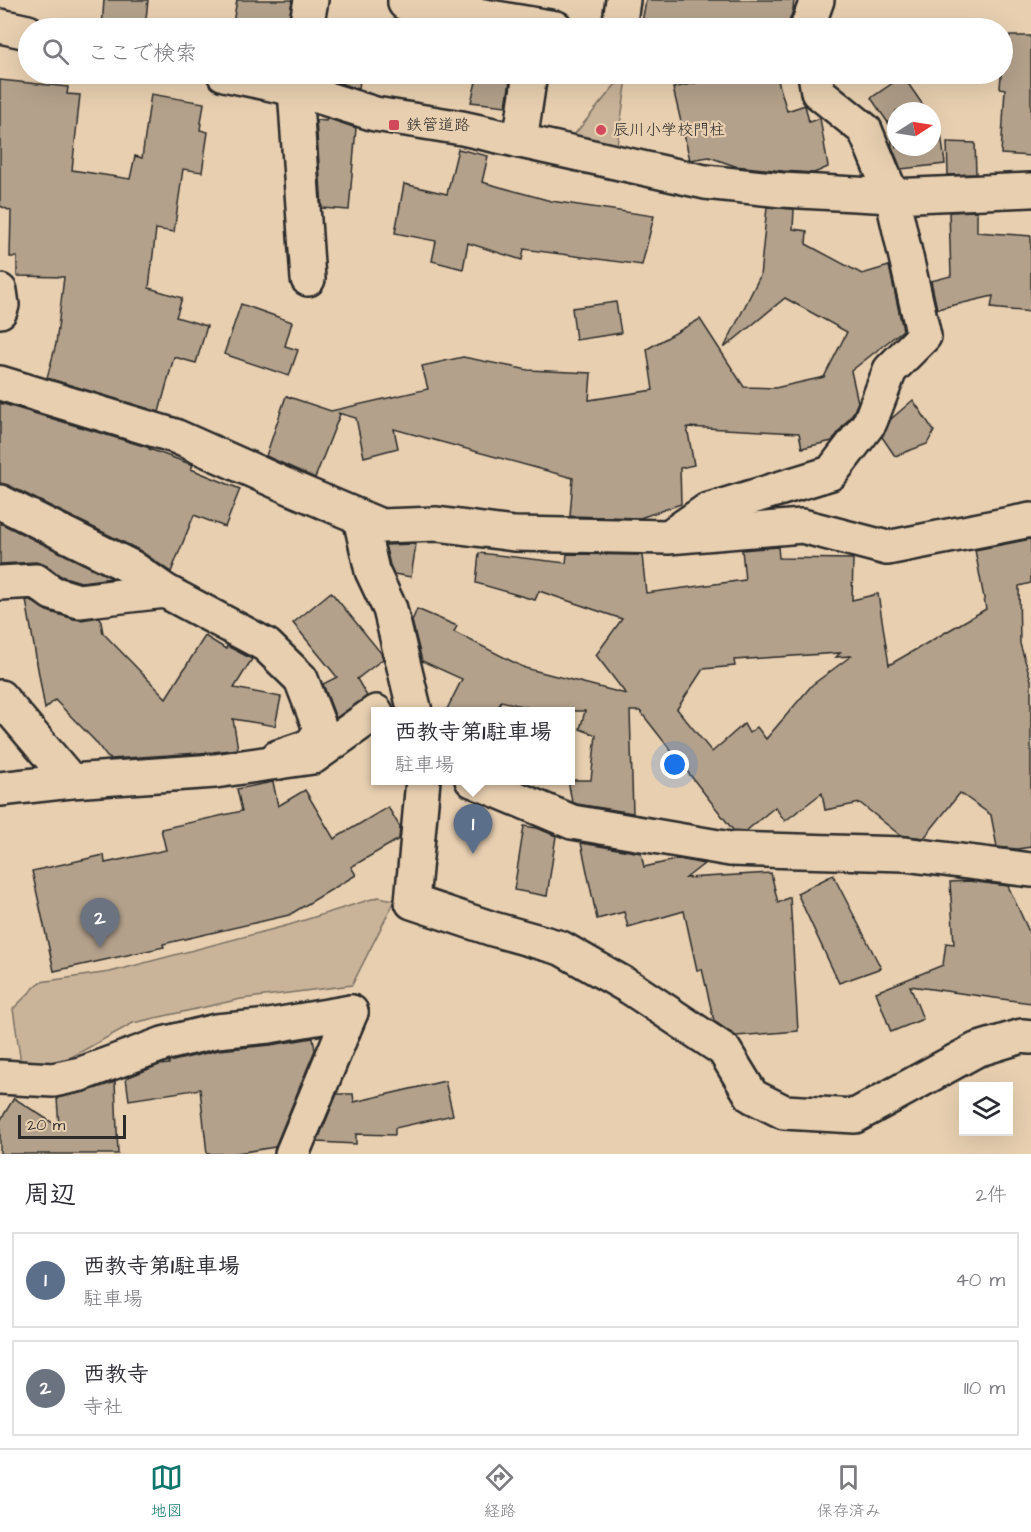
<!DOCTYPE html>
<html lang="ja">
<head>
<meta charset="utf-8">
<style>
	:root { --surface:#fff; --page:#f7f7f7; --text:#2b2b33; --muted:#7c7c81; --line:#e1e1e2; --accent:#0f766e }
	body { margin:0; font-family:"Architects Daughter","Klee One",sans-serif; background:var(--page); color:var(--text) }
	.controls { position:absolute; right:18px; bottom:18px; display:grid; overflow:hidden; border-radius:0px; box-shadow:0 6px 24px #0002 }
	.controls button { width:54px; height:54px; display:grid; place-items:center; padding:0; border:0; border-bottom:2px solid var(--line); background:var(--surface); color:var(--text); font:30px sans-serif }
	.compass { position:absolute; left:887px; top:102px; width:54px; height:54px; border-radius:50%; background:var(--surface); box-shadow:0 6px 24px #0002; rotate:78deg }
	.scale { position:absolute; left:18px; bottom:15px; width:108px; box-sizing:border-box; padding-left:6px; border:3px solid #2b2b2b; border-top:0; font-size:16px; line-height:21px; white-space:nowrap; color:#2b2b2b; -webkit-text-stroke:4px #e8cfb0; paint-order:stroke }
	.you { position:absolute; left:675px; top:765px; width:21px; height:21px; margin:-15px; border:4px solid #fff; border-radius:50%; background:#1a73e8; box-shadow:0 0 0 9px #1a73e833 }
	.badge { display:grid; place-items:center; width:39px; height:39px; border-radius:50%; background:var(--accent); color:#fff; font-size:20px; font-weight:700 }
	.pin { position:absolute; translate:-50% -50px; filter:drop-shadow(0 2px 3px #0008) }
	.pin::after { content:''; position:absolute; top:32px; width:21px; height:18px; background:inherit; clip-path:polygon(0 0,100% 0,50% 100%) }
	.popup { position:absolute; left:371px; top:707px; width:204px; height:78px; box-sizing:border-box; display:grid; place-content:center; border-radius:0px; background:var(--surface); filter:drop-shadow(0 2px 4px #0005); font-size:20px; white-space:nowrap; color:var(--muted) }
	.popup b { font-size:22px; color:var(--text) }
	.popup::after { content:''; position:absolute; left:50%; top:100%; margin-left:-12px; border:12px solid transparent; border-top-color:var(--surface) }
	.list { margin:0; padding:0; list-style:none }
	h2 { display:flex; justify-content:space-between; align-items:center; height:78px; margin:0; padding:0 24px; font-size:26px }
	h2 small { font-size:20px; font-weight:400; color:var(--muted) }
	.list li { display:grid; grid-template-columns:39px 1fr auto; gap:18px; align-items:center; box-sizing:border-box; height:96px; margin:0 12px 12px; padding:0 12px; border:2px solid var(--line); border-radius:0px }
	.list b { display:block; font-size:22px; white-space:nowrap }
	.list p { margin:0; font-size:20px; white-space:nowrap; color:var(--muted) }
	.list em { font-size:20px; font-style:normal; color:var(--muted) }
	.icon { flex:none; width:33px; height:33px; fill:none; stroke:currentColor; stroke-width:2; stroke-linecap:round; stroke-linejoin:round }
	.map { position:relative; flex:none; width:1031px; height:1154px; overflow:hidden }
	.search { position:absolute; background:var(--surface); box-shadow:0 6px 24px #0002; left:18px; right:18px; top:18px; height:66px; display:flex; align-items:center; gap:15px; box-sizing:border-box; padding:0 21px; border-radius:33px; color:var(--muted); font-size:22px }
	.sheet { height:294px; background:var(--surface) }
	nav { display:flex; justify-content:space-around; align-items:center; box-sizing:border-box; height:84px; border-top:2px solid var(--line); background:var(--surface); font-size:16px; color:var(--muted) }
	nav a { display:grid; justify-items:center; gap:3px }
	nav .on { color:var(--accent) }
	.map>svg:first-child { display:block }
	.green { fill:#c9b49a; stroke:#7a7062; stroke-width:1.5 }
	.building { fill:#b3a18b; stroke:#2b2b2b; stroke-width:1.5; fill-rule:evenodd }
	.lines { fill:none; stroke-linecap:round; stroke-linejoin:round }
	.minor-casing { stroke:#2b2b2b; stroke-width:38 }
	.minor { stroke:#e8cfb0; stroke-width:33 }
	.poi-dot { fill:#d1495b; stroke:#e8cfb0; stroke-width:2 }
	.labels { text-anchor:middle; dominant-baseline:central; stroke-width:4.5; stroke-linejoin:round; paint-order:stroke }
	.poi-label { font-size:16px; fill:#2b2b2b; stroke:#e8cfb0; text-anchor:start }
</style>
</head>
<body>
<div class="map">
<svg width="1031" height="1154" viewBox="0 0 1031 1154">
	<rect width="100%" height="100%" fill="#e8cfb0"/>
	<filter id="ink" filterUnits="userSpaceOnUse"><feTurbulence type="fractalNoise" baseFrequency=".0167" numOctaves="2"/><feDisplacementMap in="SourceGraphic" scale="12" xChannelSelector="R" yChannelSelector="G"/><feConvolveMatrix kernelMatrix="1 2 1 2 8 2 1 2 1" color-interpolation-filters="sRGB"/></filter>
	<g filter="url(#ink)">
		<g class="green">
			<path d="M620,79H627L617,145L574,135Z"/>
			<path d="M378,897L395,900L352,985L241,999L133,1023L64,1061L56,1072L21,1063L13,1009L40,982L110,972L289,925Z"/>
		</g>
		<g class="building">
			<path d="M104,0H148L145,28H102Z"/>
			<path d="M237,0H292L288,28H232Z"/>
			<path d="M646,0H794L793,10L789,22V28H641Z"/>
			<path d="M1008,36H1031V156L1001,154L1005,89L1000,88L1004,40H1007Z"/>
			<path d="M331,74H363V79H360L359,89L330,80Z"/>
			<path d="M478,74H511L506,106L471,102Z"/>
			<path d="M725,74H776L787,111L805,105L809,122L820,118L828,167L814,173L783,171L735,166L709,157L690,160L673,88L726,76Z"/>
			<path d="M903,76L927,111H896V147H932V119L941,133L945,164L901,169L892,147L891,127L871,98Z"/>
			<path d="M0,80L68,87L67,94L80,95L72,170L130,179L135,156L142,158L151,94L204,103L200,130L208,132L202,172L183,169L174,232L156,229L149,288L182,298L176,317L207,326L196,363L174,357L159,412L47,378L56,344L64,277L17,276V257H10L11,211L0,206Z"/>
			<path d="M327,118L356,128L349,210L322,208L316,120L326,121Z"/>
			<path d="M947,142L975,143L976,174L948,175Z"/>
			<path d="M458,149L488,156L482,182L551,201L654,216L642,265L524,249L522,260L468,243L463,269L432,261L436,241L395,233L404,184L447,194Z"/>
			<path d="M767,207L794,209L793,229L807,231L806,244L862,274L889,266L903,330L851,371L858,402L853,413L832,441L802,448L799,433L687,427L694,465L680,468L681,504L640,518L570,516L573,478L394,429L398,448L364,457L356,418L338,413L340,414L315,478L266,456L286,396L331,411L428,389L422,366L463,357L528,370L591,373L589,400L653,390L647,349L700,319L744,387L775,388L824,377L847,332L785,298L724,348L760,276Z"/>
			<path d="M977,211V232L1031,236V312L991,308L993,296L937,309L931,281L951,276L949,212Z"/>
			<path d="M616,302L621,333L576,340L572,308Z"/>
			<path d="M241,304L292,322L285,346L298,350L289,376L224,354Z"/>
			<path d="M913,400L934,431L927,444L895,456L882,437L891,419Z"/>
			<path d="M0,403L150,448L149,449L193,465L191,469L240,489L225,527L194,515L171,572L139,550L8,485L0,483Z"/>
			<path d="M0,523L112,578L81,582L61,576L47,566L36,562L0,564Z"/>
			<path d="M1031,539V583L1019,586L1020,644L1031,680V847L1017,849L997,847L991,815L960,793L924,838L900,835L860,803L825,810L822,793L785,821L775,807L746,831L733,830L640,711H630L633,813L577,804L572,802L568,780H591L596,735L580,729L585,711H543L501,701L496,711H446L462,679L422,661L412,621L417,609L457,626L454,632L525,668L626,694L596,655L622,619L539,591L535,600L476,583L479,553L566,563L567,554L642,555L646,593L745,580L742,550L778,547L779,558L853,559L852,600L878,594L889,665L986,609L975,550ZM840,653L836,657L851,656L812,685L766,739L757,727L749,733L744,724L712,752L677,709L703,669L735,666L734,660Z"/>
			<path d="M416,544L411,577L394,574L390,565L385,545Z"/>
			<path d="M331,592L381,653L383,659L357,679L367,696L336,718L323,684L337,677L293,623Z"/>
			<path d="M26,600H30L47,611L74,619L81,620L100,617L103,633L166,698L205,636L226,649L227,646L252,659L234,688L281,697L275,726L233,719L238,749L213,752L111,759L107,757L95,741L55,700L45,709Z"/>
			<path d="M273,782L278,806L305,790L334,839L388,807L400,827L399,839L351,867L356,875L289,915L163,944L164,947L54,971L32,871L104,855L105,863L166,850L161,829L242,811L237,789Z"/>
			<path d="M524,826L537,828L556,836L547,896L514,890Z"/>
			<path d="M581,843L641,853L644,867L679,859L704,864L686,878L771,873L778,903L790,897L798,1031L736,1036L714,1021L702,969L697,970L684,911L628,927L624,912L597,919Z"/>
			<path d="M833,875L881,968L839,983L797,893Z"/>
			<path d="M969,881L1008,886L1031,936V1003L910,986L923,1019L891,1032L876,992L943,965L946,943L954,944L950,882Z"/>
			<path d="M313,1038L315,1050L275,1147L231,1154H207L200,1089L129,1100L126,1078L159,1065L169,1064V1062L219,1050L271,1045Z"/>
			<path d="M445,1081L453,1115L395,1128V1135L356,1134V1144L317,1142L337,1094H353L354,1102Z"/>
			<path d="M115,1082L118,1154H0V1121L14,1098L59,1127L57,1098L85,1092Z"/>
		</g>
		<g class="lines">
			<defs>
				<g id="minor">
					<path d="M405,0V3L556,28"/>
					<path d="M0,26L28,32"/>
					<path d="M306,28L311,0"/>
					<path d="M619,28L623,0"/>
					<path d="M807,28L817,0"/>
					<path d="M224,74L295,89L375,114L462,128L705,182L782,190L892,196L1031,190"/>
					<path d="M297,74L295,89L308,279"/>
					<path d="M520,141L530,74"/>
					<path d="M0,291L2,305L0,311"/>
					<path d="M0,383L175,436L296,490L381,526L437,524L514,534L668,537L802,526L887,548L1031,520"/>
					<path d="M0,502L131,567L165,591"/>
					<path d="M360,518L372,571L390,609L415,712"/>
					<path d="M670,536L706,511L831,473L870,422L890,370L924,336L892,196L865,130L818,92L815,74"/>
					<path d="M0,583L36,581L52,593L79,601L165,591L266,645L301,679L321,731L310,746L278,757L279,762"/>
					<path d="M0,697L71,781"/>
					<path d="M423,780L412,902L493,929L561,948L631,988L724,1050L752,1096L784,1112L855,1116L976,1050L1022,1036L1031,1037"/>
					<path d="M472,780L572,822L730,849L904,854L1031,870"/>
					<path d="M0,789L71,781L215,771L313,757L376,712"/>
					<path d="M0,1077L53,1080L81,1074L163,1044L216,1031L269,1026L351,1012"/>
					<path d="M292,1154L351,1012"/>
				</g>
			</defs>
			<use href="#minor" class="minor-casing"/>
			<use href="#minor" class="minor"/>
		</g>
	</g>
	<g class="poi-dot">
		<rect x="388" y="119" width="12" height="12" rx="3"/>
		<circle cx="601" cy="130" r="6"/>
	</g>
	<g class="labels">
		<g class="poi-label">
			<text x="406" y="125">鉄管道路</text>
			<text x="613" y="130">辰川小学校門柱</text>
		</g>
	</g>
</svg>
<div class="controls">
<button><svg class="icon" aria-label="layers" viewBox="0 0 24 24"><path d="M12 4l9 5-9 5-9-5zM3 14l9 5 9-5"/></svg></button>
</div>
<svg class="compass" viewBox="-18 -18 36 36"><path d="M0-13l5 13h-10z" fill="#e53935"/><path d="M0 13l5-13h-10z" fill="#7c7c81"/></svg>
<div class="scale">20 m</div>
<div class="you"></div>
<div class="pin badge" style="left:473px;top:854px;background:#5c6f8a">1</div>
<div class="popup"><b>西教寺第1駐車場</b>駐車場</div>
<div class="pin badge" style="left:100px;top:948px;background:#6b7280">2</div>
<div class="search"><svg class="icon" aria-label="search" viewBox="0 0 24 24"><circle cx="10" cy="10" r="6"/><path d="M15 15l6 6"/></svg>ここで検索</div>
</div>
<section class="sheet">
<h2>周辺<small>2件</small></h2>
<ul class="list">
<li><span class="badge" style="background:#5c6f8a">1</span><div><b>西教寺第1駐車場</b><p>駐車場</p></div><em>40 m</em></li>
<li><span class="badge" style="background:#6b7280">2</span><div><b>西教寺</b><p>寺社</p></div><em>110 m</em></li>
</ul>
</section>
<nav>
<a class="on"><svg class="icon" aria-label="map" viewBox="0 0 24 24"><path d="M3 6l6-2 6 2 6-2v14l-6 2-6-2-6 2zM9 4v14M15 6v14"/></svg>地図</a>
<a><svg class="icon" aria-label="directions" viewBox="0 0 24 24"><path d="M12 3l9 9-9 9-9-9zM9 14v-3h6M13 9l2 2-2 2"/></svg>経路</a>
<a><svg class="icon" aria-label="saved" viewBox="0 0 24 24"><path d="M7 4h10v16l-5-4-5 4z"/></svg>保存済み</a>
</nav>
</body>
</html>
